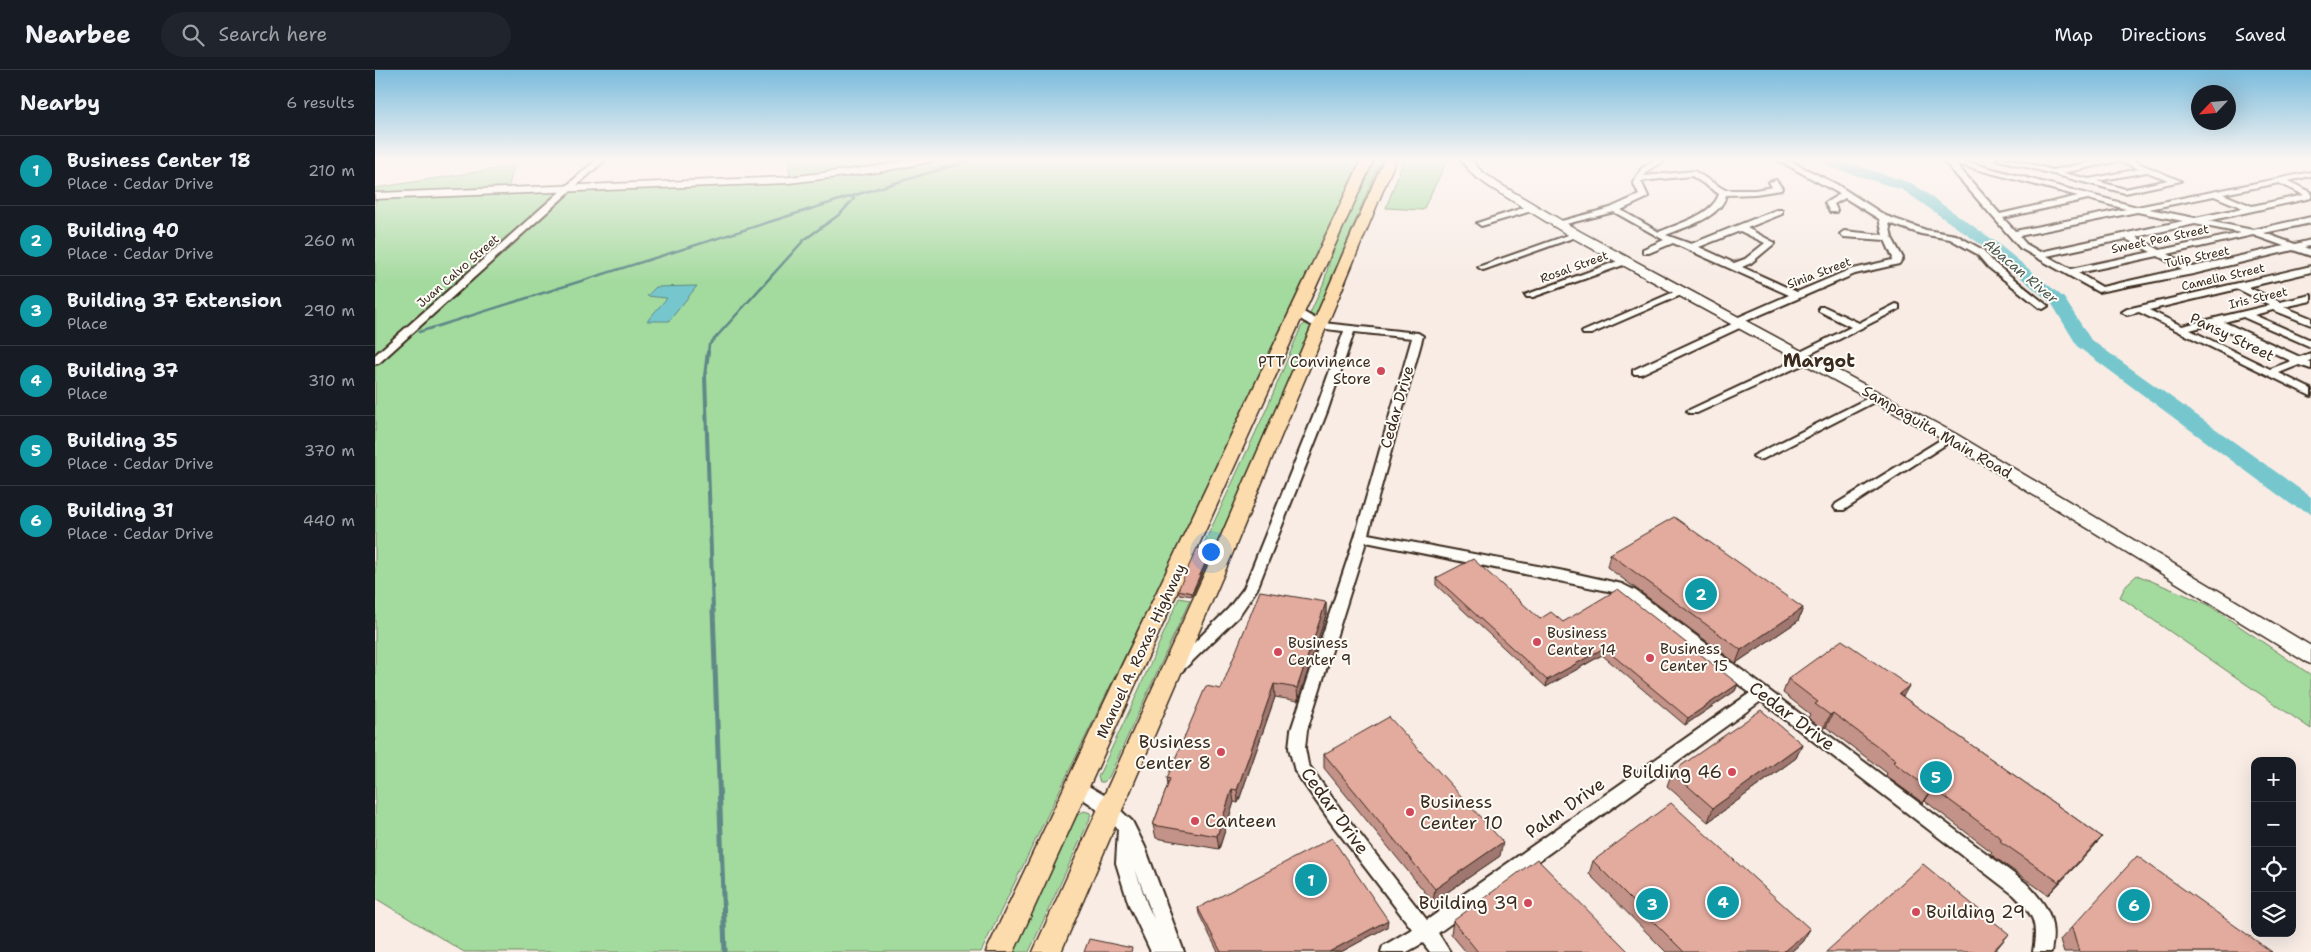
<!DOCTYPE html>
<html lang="en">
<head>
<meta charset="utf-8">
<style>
	:root { --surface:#171b24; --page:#20242c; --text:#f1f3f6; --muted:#9ea1a6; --line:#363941; --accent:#d1495b }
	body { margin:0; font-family:"Shantell Sans",sans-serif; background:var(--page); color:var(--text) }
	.controls { position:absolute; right:15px; bottom:15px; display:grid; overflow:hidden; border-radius:10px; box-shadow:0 5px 20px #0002 }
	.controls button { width:45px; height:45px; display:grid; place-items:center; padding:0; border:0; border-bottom:1px solid var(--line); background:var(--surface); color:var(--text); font:25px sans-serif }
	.compass { position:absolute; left:1816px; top:15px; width:45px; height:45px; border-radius:50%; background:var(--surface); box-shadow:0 5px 20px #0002; rotate:244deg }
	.you { position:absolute; left:835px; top:481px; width:18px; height:18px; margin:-12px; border:4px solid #fff; border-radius:50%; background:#1a73e8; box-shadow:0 0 0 8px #1a73e833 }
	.badge { display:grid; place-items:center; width:32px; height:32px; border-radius:50%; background:var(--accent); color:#fff; font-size:16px; font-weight:700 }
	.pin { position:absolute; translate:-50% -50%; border:2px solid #fff; box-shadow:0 1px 5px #0006 }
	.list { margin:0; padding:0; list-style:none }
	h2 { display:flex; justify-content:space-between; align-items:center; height:65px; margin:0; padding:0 20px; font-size:21px }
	h2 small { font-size:16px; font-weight:400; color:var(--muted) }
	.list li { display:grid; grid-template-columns:32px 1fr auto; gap:15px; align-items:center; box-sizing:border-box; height:70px; padding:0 20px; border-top:1px solid var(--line) }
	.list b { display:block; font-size:19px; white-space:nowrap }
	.list p { margin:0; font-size:16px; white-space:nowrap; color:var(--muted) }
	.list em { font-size:16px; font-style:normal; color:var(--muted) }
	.icon { flex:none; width:28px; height:28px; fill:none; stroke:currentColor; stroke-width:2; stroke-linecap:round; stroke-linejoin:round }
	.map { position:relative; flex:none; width:1936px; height:882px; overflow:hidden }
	header { display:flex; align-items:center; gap:30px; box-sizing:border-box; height:70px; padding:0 25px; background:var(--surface); border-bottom:1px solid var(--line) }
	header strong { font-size:24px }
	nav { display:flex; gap:28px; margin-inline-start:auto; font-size:18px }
	.search { width:350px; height:45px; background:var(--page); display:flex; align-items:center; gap:12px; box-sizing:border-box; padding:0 18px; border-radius:28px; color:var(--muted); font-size:19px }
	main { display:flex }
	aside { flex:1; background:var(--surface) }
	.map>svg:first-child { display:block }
	.green { fill:#a3da9e; stroke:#6f825e }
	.water { fill:#76c7cd; stroke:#5e8887 }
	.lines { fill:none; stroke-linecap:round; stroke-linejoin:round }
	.stream-far2 { stroke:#5e8887; stroke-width:2.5 }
	.stream-far1 { stroke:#5e8887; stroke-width:4 }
	.stream { stroke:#5e8887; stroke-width:5 }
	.river { fill:#76c7cd; fill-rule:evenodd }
	.street-casing { stroke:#3b2a1e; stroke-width:4 }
	.secondary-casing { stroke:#3b2a1e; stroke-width:3 }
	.primary-casing { stroke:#3b2a1e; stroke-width:3 }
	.street { fill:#fdfcf7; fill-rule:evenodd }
	.secondary { fill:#fdfcf7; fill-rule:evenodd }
	.primary { fill:#fcdcac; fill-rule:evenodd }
	.wall { fill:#c39288; stroke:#3b2a1e }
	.shaded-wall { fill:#9f776f; stroke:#3b2a1e }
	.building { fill:#e3aa9e; stroke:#3b2a1e }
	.poi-dot { fill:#d1495b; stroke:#fdfcf7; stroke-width:2 }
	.labels { text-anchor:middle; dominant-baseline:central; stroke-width:4; stroke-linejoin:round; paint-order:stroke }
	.far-street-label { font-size:12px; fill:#3b2a1e; stroke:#fdfcf7 }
	.far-water-label { font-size:14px; font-style:italic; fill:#4d5953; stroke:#fdfcf7 }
	.street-label { font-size:15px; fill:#3b2a1e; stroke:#fdfcf7 }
	.poi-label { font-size:15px; fill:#3b2a1e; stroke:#fdfcf7; text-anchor:start }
	.quarter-label { font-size:18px; font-weight:bold; fill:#3b2a1e; stroke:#fdfcf7 }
	.near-street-label { font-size:18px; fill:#3b2a1e; stroke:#fdfcf7 }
	.near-poi-label { font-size:18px; fill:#3b2a1e; stroke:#fdfcf7; text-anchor:end }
</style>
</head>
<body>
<header>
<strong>Nearbee</strong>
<div class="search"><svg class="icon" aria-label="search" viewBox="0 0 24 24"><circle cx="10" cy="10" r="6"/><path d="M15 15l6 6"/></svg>Search here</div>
<nav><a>Map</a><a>Directions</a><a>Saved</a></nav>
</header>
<main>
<aside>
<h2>Nearby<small>6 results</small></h2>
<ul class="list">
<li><span class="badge" style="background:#0f9aa8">1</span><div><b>Business Center 18</b><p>Place · Cedar Drive</p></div><em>210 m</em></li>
<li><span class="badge" style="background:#0f9aa8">2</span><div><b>Building 40</b><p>Place · Cedar Drive</p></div><em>260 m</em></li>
<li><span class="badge" style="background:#0f9aa8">3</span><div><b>Building 37 Extension</b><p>Place</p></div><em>290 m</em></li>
<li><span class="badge" style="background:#0f9aa8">4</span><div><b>Building 37</b><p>Place</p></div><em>310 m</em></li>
<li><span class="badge" style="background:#0f9aa8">5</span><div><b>Building 35</b><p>Place · Cedar Drive</p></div><em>370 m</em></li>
<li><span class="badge" style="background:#0f9aa8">6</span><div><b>Building 31</b><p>Place · Cedar Drive</p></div><em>440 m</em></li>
</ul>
</aside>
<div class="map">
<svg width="1936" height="882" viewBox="0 0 1936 882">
	<rect width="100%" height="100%" fill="#f8ece5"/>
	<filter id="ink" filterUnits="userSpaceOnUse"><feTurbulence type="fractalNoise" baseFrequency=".02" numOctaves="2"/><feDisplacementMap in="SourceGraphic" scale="10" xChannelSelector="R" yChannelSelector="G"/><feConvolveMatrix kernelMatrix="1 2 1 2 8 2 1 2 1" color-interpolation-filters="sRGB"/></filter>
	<g filter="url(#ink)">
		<g class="green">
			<path d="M413,89H542L482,100L415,107Z"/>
			<path d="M563,89H986L780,524L606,882H89L0,828V129L378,114L534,95Z"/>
			<path d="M998,89H1006L941,246L937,248L934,246L949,212L956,186Z"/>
			<path d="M1029,89H1073L1048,140L1011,138Z"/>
			<path d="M139,96L133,119L0,123V118Z"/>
			<path d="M932,252L937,255L889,372L838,480L827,478L891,340L926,257Z"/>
			<path d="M1762,505L1832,534L1936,605V659L1745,527L1751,515Z"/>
			<path d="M804,528L815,530L734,707L729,712H725L723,707L758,633Z"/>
			<path d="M709,741L716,743L714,751L654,882H638L701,746Z"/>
		</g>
		<path class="water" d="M322,216L294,251H272L292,228L272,226L281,217Z"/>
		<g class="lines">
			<g class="stream-far2">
				<path d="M44,262L477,126"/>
				<path d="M333,283L334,275L429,170L465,144L479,129L477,126L600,89"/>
			</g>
			<path class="stream-far1" d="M333,282L330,306L338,540"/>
			<path class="stream" d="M338,539L350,882"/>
			<path class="river" d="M1446,89H1462L1538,114L1621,172L1689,228L1716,270L1936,427V443L1917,435L1703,277L1677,234L1611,178L1528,120L1455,97Z"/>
			<defs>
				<g id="street">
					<path d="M222,89H231L4,293L0,294V285Z"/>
					<path d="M1281,89H1293L1275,99L1269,106L1319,101L1350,120H1380L1397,117L1394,112L1401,110L1407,118L1406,120L1380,124L1351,125C1346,148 1310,157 1291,165L1316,174L1401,140H1407V144L1372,158L1400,173L1376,193L1367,197L1422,222L1474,200L1517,190L1518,188L1510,170L1469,167L1465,164L1469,161L1508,165L1504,149L1470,128L1459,134L1462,140L1461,142H1455L1450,133L1465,124L1401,89H1411L1461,114L1511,146L1551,160L1581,165L1608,180L1619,193L1673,236L1668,239L1665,238L1613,197L1602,184L1575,169L1546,164L1514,153L1517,168L1528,188L1524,194L1480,204L1371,251V255L1266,304H1258V300L1359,253V249L1414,225L1298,173L1274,183H1268V179L1289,170L1239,142L1183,156L1179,153L1235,138L1264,125L1258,112L1267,98ZM1317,106L1344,124C1338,145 1302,154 1284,162L1246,140L1272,128L1273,126L1266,111ZM1365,161L1390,173L1370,189L1359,193L1324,177Z"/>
					<path d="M1567,89H1580L1762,137L1936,102V106L1913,111L1936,122V128L1833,151L1878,160L1936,147V153L1889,163L1920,174L1936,170V176L1929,177L1936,180V186L1918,180L1818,204L1723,222L1645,178ZM1581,94L1703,126L1625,144ZM1904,113L1929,125L1877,136L1848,124ZM1839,126L1868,138L1820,148L1774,139ZM1713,129L1751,139L1640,161L1628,148ZM1762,142L1808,151L1665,182L1651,174L1644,166ZM1820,154L1866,163L1785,180L1761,167ZM1878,165L1909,176L1817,197L1793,184ZM1751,169L1776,182L1696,199L1672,186ZM1783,186L1807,199L1727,217L1703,203Z"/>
					<path d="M1621,89H1635L1678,100L1730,89H1754L1806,111L1750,123ZM1744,91L1764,99L1714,109L1688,103ZM1772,102L1793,110L1750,119L1722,111Z"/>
					<path d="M1157,135L1161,138L1160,140L1106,156L1102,153Z"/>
					<path d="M1199,163L1206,165L1111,199L1108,200L1103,197Z"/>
					<path d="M1251,188L1254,189V193L1158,227H1152L1150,225Z"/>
					<path d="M1936,196V202L1873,217L1905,232L1936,225V231L1909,237L1936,248V255L1898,240L1879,245L1936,270V277L1868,247L1849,252L1925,287L1936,283V290L1933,291L1936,292V299L1924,295L1904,303L1936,319V326L1764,242L1752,245L1747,242L1752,239ZM1863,219L1895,235L1807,256L1774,240ZM1838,254L1916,291L1895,299L1815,260Z"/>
					<path d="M1308,218L1313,221L1311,223L1216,264H1208L1207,262Z"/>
					<path d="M1521,234L1524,235V239L1429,287H1436V291L1322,343H1314L1312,341L1427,287H1420L1419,285L1476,257L1444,241V237H1450L1484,253Z"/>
					<path d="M923,239L948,253L1043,263L1048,266L993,464L1189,501L1247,514L1261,521L1651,813C1673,836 1682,850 1676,882H1658C1663,853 1659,845 1639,825L1386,631L1063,863L1075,882H1055L1048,873L1032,882H1006L1008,876L1037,859L957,754L920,701L914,678L916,660L980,467L1037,268L979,262L952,342L882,519L863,547L806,602L801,604L796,602L794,598L853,539L869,518L940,342L969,261C950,259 932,258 918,242ZM991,472L1243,523L1375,623L1052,850L969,744L933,694L930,678L932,660Z"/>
					<path d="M1501,324L1506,327L1505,329L1388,389L1384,390L1378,386Z"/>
					<path d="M1575,364L1581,367L1579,369L1469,440H1461L1459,437L1461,434Z"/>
					<path d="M703,710L729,725L757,751L770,777L809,882H776L754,835L741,793L743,759L717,735L697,722L695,717L697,712ZM760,799L779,849L772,834Z"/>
				</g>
				<g id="secondary">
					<path d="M538,89H560L555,92L504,102L414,113L0,129V123L414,107L504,96Z"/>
					<path d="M1085,89H1096L1106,101L1123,113L1206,162L1581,364L1936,576V594L1929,591L1569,370L1198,168L1115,117L1098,105Z"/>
				</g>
				<g id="primary">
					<path d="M987,89H999L639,882H611Z"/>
					<path d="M1009,89H1021L856,487L686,882H658L837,487Z"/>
				</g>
			</defs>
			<use href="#street" class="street-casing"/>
			<use href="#secondary" class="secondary-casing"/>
			<use href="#primary" class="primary-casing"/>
			<use href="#street" class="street"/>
			<use href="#secondary" class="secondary"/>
			<use href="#primary" class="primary"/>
		</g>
		<g class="wall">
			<path d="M836,480V484L817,526L804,524L803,520Z"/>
			<path d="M1235,484L1428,538L1423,551L1361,593L1232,497Z"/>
			<path d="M1061,508L1165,549L1188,552L1363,614L1360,621L1310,655L1227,585L1171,617L1061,515Z"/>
			<path d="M951,532V545L923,631L900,627L863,733L859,732L844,779L781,768L778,755L793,715L792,708L846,619Z"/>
			<path d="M1413,609L1528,627L1727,767L1715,781L1673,825L1615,784L1617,782L1550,731L1548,733L1511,706L1512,703L1451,657L1448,659L1433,648L1435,644L1408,623Z"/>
			<path d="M1427,674L1421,688L1333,752L1292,716L1297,702Z"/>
			<path d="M949,684L1125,786L1058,832L949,698Z"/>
			<path d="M1218,791L1435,859L1427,872L1416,882H1291L1214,804Z"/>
			<path d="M823,838L1012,857L966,882H843L824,844Z"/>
			<path d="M1078,851L1254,882H1091L1076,864Z"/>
			<path d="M1697,857L1897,882H1689L1685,870Z"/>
		</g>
		<g class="shaded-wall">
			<path d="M836,480V484L817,526V523Z"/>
			<path d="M951,532V545L923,631L922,618Z"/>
			<path d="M1428,538L1423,551L1361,593L1366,580Z"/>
			<path d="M1229,578L1227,585L1171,617L1172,610Z"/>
			<path d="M899,614L900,627L863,733L862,720Z"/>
			<path d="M1363,614L1360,621L1310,655L1313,648Z"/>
			<path d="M1534,616L1526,630L1524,624Z"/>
			<path d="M1458,643L1451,657L1448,659L1455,645Z"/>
			<path d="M1427,674L1421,688L1333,752L1338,738Z"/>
			<path d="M1558,718L1550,731L1548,733L1556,720Z"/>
			<path d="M857,719L859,732L844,779L842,766Z"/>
			<path d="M1727,767L1715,781L1673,825L1684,812Z"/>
			<path d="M1128,772L1125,786L1058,832L1060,819Z"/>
			<path d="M1013,850L1012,857L966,882H954Z"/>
			<path d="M1435,859L1427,872L1416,882H1408Z"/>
			<path d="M1634,864L1619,882H1617Z"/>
		</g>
		<g class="building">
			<path d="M1299,447L1428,538L1366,580L1235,484Z"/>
			<path d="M822,478L836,480L817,523L803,520Z"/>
			<path d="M1098,489L1165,549L1176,542L1188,552L1243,519L1363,614L1313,648L1229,578L1172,610L1061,508Z"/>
			<path d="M885,521L951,532L922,618L899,614L862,720L857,719L842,766L778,755L795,709L792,708L831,616L846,619Z"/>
			<path d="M1467,570L1534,616L1524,624L1727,767L1684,812L1625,771L1627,769L1558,718L1556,720L1518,692L1521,690L1458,643L1455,645L1440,634L1443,632L1413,609Z"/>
			<path d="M1386,640L1427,674L1338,738L1297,702Z"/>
			<path d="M1014,647L1128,772L1060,819L949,684Z"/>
			<path d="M1296,733L1435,859L1408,882H1309L1218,791Z"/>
			<path d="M957,768L1013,850L954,882H846L823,838Z"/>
			<path d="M1762,786L1897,882H1704L1697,857Z"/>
			<path d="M1162,789L1254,882H1103L1078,851Z"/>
			<path d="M1548,794L1634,864L1617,882H1451Z"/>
			<path d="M714,869L757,878L756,882H709Z"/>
		</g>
	</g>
	<linearGradient id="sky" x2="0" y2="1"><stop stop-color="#7abcdd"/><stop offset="0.42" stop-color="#fcf6f3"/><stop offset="1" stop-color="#fcf6f3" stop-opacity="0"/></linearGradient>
	<rect width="1936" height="213" fill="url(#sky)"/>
	<g class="poi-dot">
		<circle cx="1006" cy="301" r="5"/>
		<circle cx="1162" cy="572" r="5"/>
		<circle cx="903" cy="582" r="5"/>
		<circle cx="1275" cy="588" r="5"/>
		<circle cx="846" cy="682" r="5"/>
		<circle cx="1357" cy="702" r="5"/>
		<circle cx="1035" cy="742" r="5"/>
		<circle cx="820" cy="751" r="5"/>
		<circle cx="1153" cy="833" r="5"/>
		<circle cx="1541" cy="842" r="5"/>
	</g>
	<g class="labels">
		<g class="far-street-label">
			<text transform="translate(1785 169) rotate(-12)">Sweet Pea Street</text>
			<text transform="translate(1822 187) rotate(-12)">Tulip Street</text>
			<text transform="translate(1199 197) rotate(-20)">Rosal Street</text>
			<text transform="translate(83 201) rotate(-41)">Juan Calvo Street</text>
			<text transform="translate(1444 203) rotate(-21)">Sinia Street</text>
			<text transform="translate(1848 207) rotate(-13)">Camelia Street</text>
			<text transform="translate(1883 228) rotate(-13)">Iris Street</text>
		</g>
		<g class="far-water-label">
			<text transform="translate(1646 201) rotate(40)">Abacan River</text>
		</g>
		<g class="street-label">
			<text transform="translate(1857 267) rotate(26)">Pansy Street</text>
			<text transform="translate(1022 337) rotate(-74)">Cedar Drive</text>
			<text transform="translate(1562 362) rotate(30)">Sampaguita Main Road</text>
			<text transform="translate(766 581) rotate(-65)">Manuel A. Roxas Highway</text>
		</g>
		<g class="poi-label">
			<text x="996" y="292" text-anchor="end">PTT Convinence<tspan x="996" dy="17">Store</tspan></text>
			<text x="1172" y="563">Business<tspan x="1172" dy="17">Center 14</tspan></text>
			<text x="913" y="573">Business<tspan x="913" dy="17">Center 9</tspan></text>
			<text x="1285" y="579">Business<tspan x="1285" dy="17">Center 15</tspan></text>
		</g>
		<g class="quarter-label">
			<text x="1444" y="291">Margot</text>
		</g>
		<g class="near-street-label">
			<text transform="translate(1417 646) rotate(37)">Cedar Drive</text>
			<text transform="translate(1190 738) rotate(-35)">Palm Drive</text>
			<text transform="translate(960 741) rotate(54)">Cedar Drive</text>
		</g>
		<g class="near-poi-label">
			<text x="836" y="672">Business<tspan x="836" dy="21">Center 8</tspan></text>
			<text x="1347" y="702">Building 46</text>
			<text x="1045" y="732" text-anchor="start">Business<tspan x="1045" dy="21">Center 10</tspan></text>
			<text x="830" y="751" text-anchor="start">Canteen</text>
			<text x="1143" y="833">Building 39</text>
			<text x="1551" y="842" text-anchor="start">Building 29</text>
		</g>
	</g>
</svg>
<div class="controls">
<button>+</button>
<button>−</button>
<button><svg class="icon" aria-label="locate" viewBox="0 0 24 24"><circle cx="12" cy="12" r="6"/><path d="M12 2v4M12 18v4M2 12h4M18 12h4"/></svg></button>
<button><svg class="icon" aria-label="layers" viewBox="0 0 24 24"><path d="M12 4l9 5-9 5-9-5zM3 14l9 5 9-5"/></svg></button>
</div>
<svg class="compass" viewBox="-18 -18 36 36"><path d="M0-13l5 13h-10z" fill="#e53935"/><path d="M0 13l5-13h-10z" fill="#9ea1a6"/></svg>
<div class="you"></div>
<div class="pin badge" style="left:936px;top:810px;background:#0f9aa8">1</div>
<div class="pin badge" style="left:1326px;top:524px;background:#0f9aa8">2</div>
<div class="pin badge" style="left:1277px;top:834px;background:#0f9aa8">3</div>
<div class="pin badge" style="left:1348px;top:832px;background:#0f9aa8">4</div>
<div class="pin badge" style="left:1561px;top:707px;background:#0f9aa8">5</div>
<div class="pin badge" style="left:1759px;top:835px;background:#0f9aa8">6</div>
</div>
</main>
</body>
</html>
